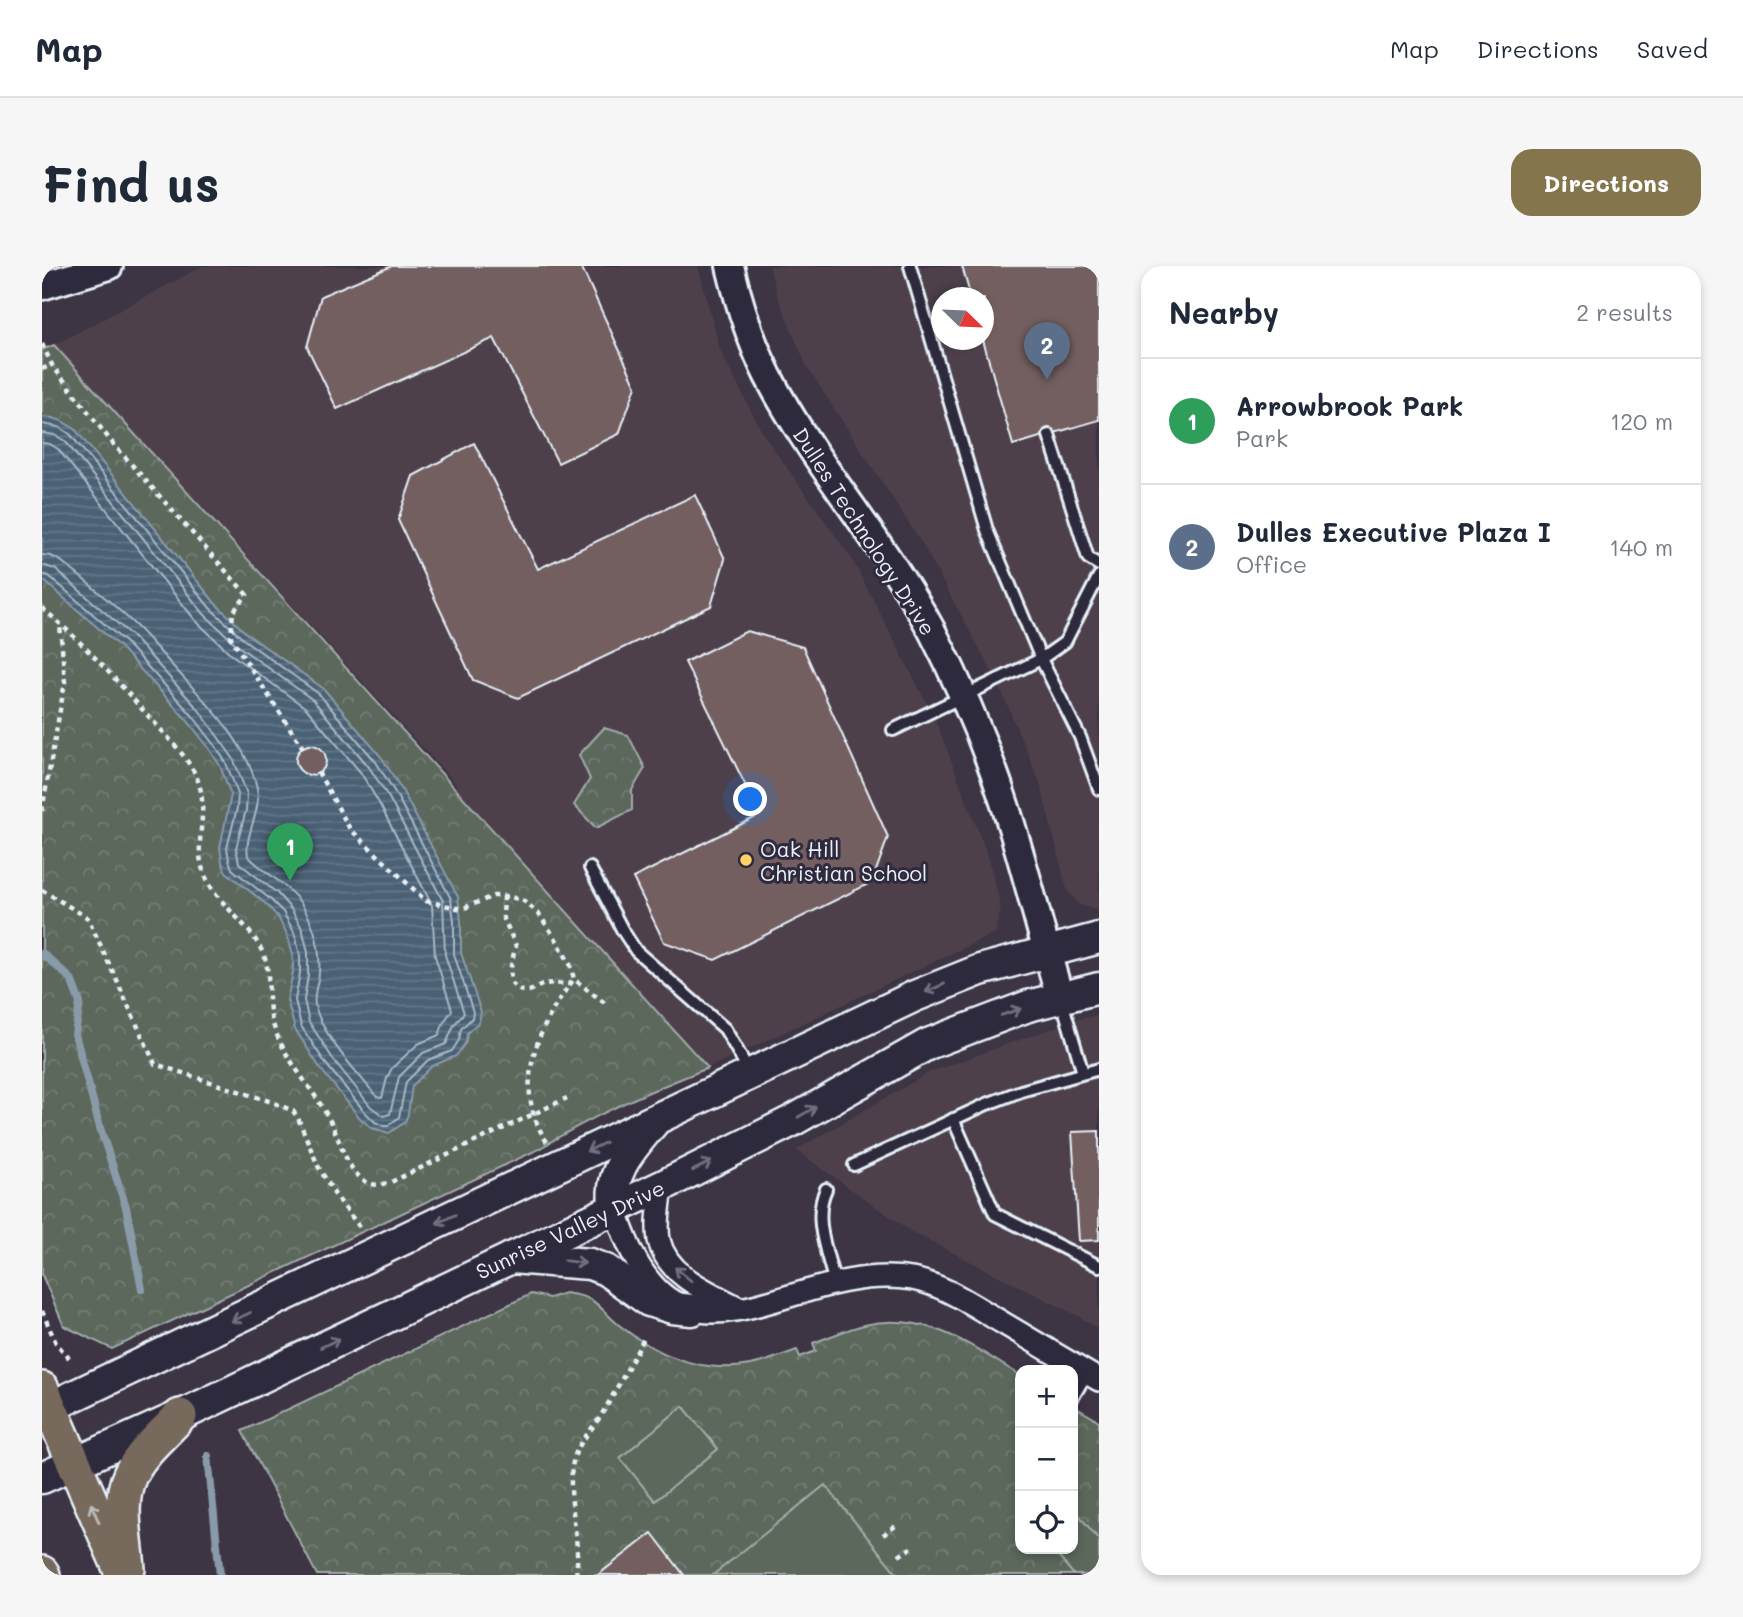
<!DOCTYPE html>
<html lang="en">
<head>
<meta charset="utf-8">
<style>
	:root { --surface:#fff; --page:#f6f6f7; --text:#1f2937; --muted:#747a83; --line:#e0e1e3; --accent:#84754c }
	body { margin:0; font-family:Mali,sans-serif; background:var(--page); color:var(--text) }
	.controls { position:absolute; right:21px; bottom:21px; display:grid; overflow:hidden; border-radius:14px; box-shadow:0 4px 10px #0003 }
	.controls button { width:63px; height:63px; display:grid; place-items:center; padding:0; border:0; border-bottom:2px solid var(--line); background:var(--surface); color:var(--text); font:35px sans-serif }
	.compass { position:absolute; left:889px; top:21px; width:63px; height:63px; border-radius:50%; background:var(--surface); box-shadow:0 4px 10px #0003; rotate:113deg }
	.you { position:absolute; left:709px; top:534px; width:24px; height:24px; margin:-18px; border:5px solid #fff; border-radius:50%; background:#1a73e8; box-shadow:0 0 0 10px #1a73e833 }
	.badge { display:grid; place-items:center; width:46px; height:46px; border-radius:50%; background:var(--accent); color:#fff; font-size:23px; font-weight:700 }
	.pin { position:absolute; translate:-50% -58px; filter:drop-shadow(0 2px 4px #0008) }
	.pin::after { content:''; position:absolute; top:37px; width:24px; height:21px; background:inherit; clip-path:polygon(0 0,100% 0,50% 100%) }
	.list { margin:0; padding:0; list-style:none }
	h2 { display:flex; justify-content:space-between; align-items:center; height:91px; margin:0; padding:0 28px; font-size:30px }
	h2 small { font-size:23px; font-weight:400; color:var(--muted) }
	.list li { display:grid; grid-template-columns:46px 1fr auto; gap:21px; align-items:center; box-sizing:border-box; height:126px; padding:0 28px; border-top:2px solid var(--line) }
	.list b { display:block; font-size:26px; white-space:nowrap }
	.list p { margin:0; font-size:23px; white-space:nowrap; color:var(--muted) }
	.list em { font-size:23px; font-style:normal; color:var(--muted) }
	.icon { flex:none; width:38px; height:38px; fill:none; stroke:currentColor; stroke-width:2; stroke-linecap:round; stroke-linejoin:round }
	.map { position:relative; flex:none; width:1057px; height:1309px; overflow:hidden; border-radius:21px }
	header { display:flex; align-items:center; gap:42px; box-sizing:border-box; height:98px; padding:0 35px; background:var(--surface); border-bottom:2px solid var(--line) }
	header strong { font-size:33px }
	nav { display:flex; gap:38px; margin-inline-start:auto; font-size:24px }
	.intro { display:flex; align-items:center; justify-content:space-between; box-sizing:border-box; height:168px; padding:0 42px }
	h1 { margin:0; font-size:49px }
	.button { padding:18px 32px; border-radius:21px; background:var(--accent); color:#fff; font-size:24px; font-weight:700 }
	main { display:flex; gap:42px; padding:0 42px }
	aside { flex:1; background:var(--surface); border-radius:21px; box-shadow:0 4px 10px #0003 }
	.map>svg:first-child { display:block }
	.built { fill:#4d414c; fill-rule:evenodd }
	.park { fill:url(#park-crowns); stroke:#a2acaa; stroke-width:2 }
	.pitch { fill:#5b675c; stroke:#a2acaa; stroke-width:2 }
	.water { fill:url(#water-rules); stroke:#899ba9; stroke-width:2 }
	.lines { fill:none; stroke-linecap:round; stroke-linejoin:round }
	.shore { stroke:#a9b7c4; stroke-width:2 }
	.stream { stroke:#899ba9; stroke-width:8 }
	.building { fill:#735e60; stroke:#e8f1f8; stroke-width:2 }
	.service-casing { stroke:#e8f1f8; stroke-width:16 }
	.minor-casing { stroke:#e8f1f8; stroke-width:26 }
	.tertiary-casing { stroke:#e8f1f8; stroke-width:32 }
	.secondary-casing { stroke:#e8f1f8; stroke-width:35 }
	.primary-casing { stroke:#e8f1f8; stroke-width:38 }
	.path { stroke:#e8f1f8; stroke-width:4.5; stroke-dasharray:5 5; stroke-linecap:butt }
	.service { stroke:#2f2a3d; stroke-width:10 }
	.minor { stroke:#2f2a3d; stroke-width:21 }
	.tertiary { stroke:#2f2a3d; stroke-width:26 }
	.secondary { stroke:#2f2a3d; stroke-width:30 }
	.primary { stroke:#77695c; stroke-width:33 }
	.oneway { stroke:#70707e }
	.oneway2 { stroke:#bbbbba }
	.poi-dot { fill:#ffd166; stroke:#2f2a3d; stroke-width:2.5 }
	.labels { text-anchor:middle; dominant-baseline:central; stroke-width:6; stroke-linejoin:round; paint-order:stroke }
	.street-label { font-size:21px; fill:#e8f1f8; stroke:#2f2a3d }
	.poi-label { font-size:21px; fill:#e8f1f8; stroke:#2f2a3d; text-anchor:start }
</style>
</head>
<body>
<header>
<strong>Map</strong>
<nav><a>Map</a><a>Directions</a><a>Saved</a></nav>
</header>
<div class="intro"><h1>Find us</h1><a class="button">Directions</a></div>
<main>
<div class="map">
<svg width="1057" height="1309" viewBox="0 0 1057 1309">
	<defs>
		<pattern id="park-crowns" width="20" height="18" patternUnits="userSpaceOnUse" patternTransform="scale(1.75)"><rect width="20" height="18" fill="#5b675c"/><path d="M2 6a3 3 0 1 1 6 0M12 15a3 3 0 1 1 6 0" fill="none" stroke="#737d74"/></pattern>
		<pattern id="water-rules" width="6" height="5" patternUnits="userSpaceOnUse" patternTransform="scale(1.75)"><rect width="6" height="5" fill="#4a6175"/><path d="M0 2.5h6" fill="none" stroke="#647889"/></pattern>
	</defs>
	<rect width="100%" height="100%" fill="#3d3444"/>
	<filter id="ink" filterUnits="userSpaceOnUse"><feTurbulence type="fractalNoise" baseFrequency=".0143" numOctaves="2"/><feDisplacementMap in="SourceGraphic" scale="14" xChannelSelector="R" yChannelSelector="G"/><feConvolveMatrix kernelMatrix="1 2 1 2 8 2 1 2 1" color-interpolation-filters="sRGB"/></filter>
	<g filter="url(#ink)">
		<g class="built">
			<path d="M161,0H656L678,84L721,168L810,293L893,453L948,596L959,643L954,662L955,666L666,802L412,521L415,519L12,79Z"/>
			<path d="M727,0H1057V644L1037,639L1025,624L998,517L955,415L879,276L765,101L735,29ZM900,32H942V74H900Z"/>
			<path d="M1057,749V1064L1038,1051L868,965L754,884L888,806L1036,753Z"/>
		</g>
		<g class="park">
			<path d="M12,79L666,802C607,825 551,849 497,883L70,1083L22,1060L0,1009V84Z"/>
			<path d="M562,462L586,469L603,502L590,524V544L554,562L532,539L548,513L537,489Z"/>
			<path d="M523,1027C557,1031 554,1040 577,1059C614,1089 660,1108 708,1099C724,1096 740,1089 755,1084L758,1091L774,1085L771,1077C788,1071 805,1063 822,1059C885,1045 927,1079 978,1109V1283H1031V1140L1057,1155V1309H275L200,1165L489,1028L507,1032Z"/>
		</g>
		<g class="pitch">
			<path d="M641,1140L676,1183L613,1235L578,1192Z"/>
			<path d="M783,1219L856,1309H671Z"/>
			<path d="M1032,1243L1057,1274V1309H1032L1010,1283H1031Z"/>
		</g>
		<path class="water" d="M0,151C13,150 22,156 33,163L173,337L205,368L282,423L340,492L360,524L416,631L419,655V687L439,746L437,756L425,767L424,776L414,790L390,800L370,820L366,848L363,856L347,867L330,862L318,852L278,802L253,763L245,734L251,706V689L245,668L236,651L224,638L184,606L180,596L178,581L189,529L178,500L167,482L145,454L78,381L0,313Z"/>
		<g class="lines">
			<g class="shore">
				<path d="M0,158L17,161L28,168L168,342L201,373L277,428L334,496L354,528L409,633L412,655V688L431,746L430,752L419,763L417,774L410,785L386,794L364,816L357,851L346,860H342L333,856L323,846L284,798L259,760L253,734L258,707V689L252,666L241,646L228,633L190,603L187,594L185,582L195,542L196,528L184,497L173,479L150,449L83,376L7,310L0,308"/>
				<path d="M0,167L13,169L23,175L162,348L196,380L271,434L327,501L347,532L401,635L403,689L422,747L412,759L404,778L381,787L357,811L348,848L342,850L329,841L291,793L267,756L262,734L266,709V686L260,662L249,643L235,627L197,597L194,582L204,544L205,528L191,492L157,444L90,370L13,303L0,299"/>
				<path d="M0,177L8,178L16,183L154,355L190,389L264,442L319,507L337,537L390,639L393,690L410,744L402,756L397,769L376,778L350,802L345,812L340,832L335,831C315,806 280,770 273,739C271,728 276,718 277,707C279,682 272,657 258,636C244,617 222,607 206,590C202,568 220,546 215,522C205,478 169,441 138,408C124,393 110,376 95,361C71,337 45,316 19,295L9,290L0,289"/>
			</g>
			<g class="stream">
				<path d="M0,687L29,713L38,737L33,768L58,862L84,941L100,1023"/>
				<path d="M166,1190L178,1309"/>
			</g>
		</g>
		<g class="building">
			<path d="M350,0H539L594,120L577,168L516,197L452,72L295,143L265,81L279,30Z"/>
			<path d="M920,0H1057V154L971,179L941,74L942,32H929Z"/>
			<path d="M432,177L496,303L653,229L683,293L669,340L476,432L431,414L356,254L371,210Z"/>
			<path d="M705,365L761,381L846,571L830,616L673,694L622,676L591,612L718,549L643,396Z"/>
			<circle cx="269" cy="494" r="15"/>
			<path d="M1057,865V974L1037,975L1030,866Z"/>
			<path d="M610,1267L642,1309H556Z"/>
		</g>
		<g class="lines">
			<defs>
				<g id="service">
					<path d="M868,0L945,264L999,393L1038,471L1057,523"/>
					<path d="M1007,169L1046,292L1057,299"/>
					<path d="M851,464L999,393L1023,376L1057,310"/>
					<path d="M548,602L581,665L594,685L683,763L707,805"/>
					<path d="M1019,732L1041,807"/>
					<path d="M911,853L953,948L1057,1000"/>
					<path d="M812,899L945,838L979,825L1057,803"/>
					<path d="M784,923C770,953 786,988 793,1018"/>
					<path d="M1031,1131L1045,1107"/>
				</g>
				<g id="minor">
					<path d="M620,920C618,937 614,957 617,974C625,1011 670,1027 699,1043"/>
					<path d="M573,942C633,1138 743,993 870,1013C903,1019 932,1040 961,1057C993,1076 1025,1095 1057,1114"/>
				</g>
				<g id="tertiary">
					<path d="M688,0C697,38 709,76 726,110C773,200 842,276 890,365C919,421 945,482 964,542C984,604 999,668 1018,731"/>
					<path d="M0,20L67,0"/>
				</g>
				<g id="secondary">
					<path d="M573,942C565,908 590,882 611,857"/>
					<path d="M469,992L548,998L564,1004L607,1035L630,1042L650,1044"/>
					<path d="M0,1145L873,730L938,704L1057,672"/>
					<path d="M0,1212L138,1150L620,920L750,855L886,778L986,740L1057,722"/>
				</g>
				<g id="primary">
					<path d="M0,1123L81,1309"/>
					<path d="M86,1303C84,1274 75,1236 88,1209C99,1186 121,1168 138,1150"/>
					<path d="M0,1307L1,1309"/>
				</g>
			</defs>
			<use href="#service" class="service-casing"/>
			<use href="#minor" class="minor-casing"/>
			<use href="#tertiary" class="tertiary-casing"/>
			<use href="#secondary" class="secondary-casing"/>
			<use href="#primary" class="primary-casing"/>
			<g class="path">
				<path d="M0,78L10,99L68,174L205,329L191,346L189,372L261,482"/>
				<path d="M0,103L10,99"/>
				<path d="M0,342C40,375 74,414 108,452C124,469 144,489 154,510C169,542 151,576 161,604C172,637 205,654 220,685C231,708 223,734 231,758C242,794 270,820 287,853C298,872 302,899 320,913C329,921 339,919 349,916L525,832"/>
				<path d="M276,506L308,563L384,635L420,643L451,630H466L482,635L496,647L514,673L528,698L532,713L564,738"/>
				<path d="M0,545L23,416L18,359"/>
				<path d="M0,624L46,652L113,798L233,837L251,845L256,852L276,900L293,929L320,964"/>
				<path d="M462,630L461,651L474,680C470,693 460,726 485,725C491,725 495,721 500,719C508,716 520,718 528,718"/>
				<path d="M505,876C468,821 496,760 532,713"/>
				<path d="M0,1045L14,1077L27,1092"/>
				<path d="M841,1269L855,1259"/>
				<path d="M857,1290L872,1280"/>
				<path d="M534,1309C540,1272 521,1224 533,1189C538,1175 552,1161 560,1148C575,1123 588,1097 603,1071"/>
			</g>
			<use href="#service" class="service"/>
			<use href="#minor" class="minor"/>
			<use href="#tertiary" class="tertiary"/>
			<use href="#secondary" class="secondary"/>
			<use href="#primary" class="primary"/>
		</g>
		<defs><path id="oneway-shaft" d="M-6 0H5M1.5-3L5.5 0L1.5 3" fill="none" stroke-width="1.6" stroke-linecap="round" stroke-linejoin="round" transform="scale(1.75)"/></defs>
		<g class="oneway">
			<use href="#oneway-shaft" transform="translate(893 722) rotate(157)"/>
			<use href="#oneway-shaft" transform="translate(969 746) rotate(-19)"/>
			<use href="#oneway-shaft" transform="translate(765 846) rotate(-30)"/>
			<use href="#oneway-shaft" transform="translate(554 881) rotate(154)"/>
			<use href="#oneway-shaft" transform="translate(660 900) rotate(-27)"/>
			<use href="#oneway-shaft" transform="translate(404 953) rotate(155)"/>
			<use href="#oneway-shaft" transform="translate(533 996) rotate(7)"/>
			<use href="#oneway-shaft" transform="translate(641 1008) rotate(-140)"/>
			<use href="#oneway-shaft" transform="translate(199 1051) rotate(155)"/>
			<use href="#oneway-shaft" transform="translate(288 1077) rotate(-26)"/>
		</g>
		<use class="oneway2" href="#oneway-shaft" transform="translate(53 1247) rotate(-113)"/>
	</g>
	<circle class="poi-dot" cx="704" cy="594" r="7"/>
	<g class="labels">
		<g class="street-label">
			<text transform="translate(823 265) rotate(57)">Dulles Technology Drive</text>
			<text transform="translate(528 963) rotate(-25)">Sunrise Valley Drive</text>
		</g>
		<g class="poi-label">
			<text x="718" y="582">Oak Hill<tspan x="718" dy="24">Christian School</tspan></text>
		</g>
	</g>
</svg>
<div class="controls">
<button>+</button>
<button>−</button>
<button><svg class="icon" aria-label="locate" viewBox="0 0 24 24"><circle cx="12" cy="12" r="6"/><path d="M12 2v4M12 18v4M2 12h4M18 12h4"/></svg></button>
</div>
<svg class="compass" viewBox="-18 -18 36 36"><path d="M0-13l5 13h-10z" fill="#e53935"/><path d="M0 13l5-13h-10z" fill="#747a83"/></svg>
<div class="you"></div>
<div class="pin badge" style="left:248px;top:615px;background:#2e9e5b">1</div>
<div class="pin badge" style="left:1005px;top:114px;background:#5c6f8a">2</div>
</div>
<aside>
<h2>Nearby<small>2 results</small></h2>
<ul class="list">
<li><span class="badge" style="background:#2e9e5b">1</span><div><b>Arrowbrook Park</b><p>Park</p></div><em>120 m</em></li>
<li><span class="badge" style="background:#5c6f8a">2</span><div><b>Dulles Executive Plaza I</b><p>Office</p></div><em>140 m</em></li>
</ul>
</aside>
</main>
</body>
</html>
